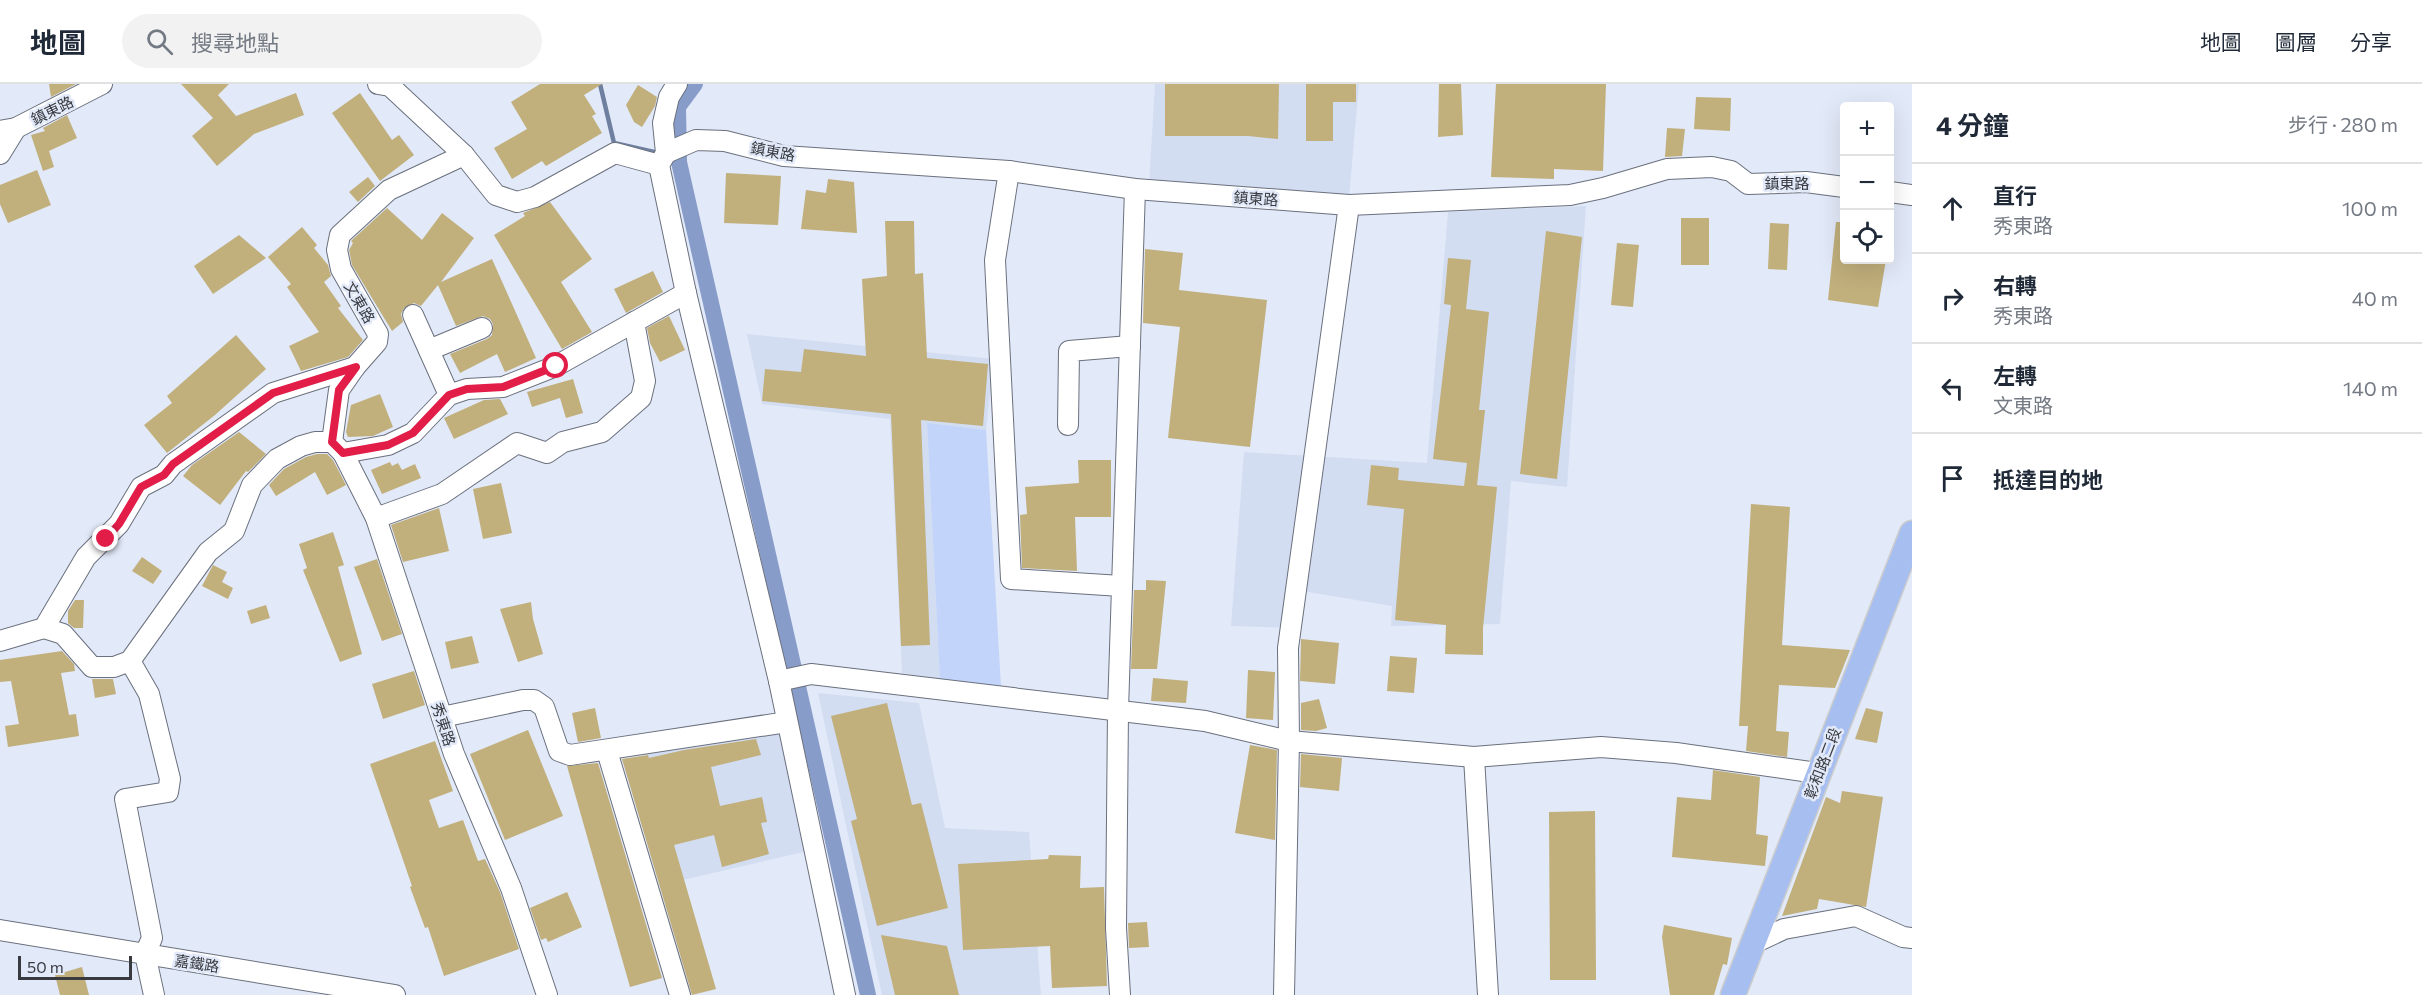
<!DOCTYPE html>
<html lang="zh-TW">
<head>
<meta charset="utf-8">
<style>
	:root { --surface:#fff; --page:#f2f2f3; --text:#1f2937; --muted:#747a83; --line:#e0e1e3 }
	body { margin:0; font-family:Commissioner,"Noto Sans TC",sans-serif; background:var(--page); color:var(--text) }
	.controls { position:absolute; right:18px; top:18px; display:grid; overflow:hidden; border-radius:6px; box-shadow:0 6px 24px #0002 }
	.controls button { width:54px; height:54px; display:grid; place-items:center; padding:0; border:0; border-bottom:2px solid var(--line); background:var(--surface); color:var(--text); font:30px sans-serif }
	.scale { position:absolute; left:18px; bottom:15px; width:114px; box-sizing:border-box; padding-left:6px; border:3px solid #383a40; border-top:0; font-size:16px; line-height:21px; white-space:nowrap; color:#383a40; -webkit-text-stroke:4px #e2e9f8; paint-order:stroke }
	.stop { position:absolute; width:18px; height:18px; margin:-14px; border:4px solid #e11d48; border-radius:50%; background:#fff }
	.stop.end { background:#e11d48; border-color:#fff; box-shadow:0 2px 6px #0008 }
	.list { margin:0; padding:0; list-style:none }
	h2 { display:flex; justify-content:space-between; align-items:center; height:78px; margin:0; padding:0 24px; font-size:26px }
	h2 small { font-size:20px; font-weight:400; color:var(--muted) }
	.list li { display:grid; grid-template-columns:39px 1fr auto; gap:18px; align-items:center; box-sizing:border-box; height:90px; padding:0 24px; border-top:2px solid var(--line) }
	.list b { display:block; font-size:22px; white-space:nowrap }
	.list p { margin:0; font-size:20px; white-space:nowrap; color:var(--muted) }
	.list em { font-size:20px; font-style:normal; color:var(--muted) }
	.icon { flex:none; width:33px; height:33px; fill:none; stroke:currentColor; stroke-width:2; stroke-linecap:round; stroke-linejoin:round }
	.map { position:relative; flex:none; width:1912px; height:911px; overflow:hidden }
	header { display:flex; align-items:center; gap:36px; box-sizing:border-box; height:84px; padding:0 30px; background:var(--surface); border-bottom:2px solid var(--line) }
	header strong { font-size:28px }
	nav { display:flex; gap:33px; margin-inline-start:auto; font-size:21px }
	.search { width:420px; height:54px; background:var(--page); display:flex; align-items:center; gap:15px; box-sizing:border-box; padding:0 21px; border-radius:33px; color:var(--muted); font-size:22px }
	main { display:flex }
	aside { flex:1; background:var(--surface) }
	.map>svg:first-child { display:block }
	.built { fill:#d3ddf1 }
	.green { fill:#c2d4f9 }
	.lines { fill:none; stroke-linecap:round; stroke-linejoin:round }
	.stream { stroke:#6f7fa0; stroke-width:4.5 }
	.canal { stroke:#879cc9; stroke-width:16 }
	.building { fill:#c1af7c }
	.minor-casing { stroke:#6a707d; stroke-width:22 }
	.major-casing { stroke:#cbcccd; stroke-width:27 }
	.minor { stroke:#fff; stroke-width:20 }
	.major { stroke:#a7bef0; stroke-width:24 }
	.route { stroke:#e11d48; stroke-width:8 }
	.labels { text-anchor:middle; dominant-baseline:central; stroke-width:5; stroke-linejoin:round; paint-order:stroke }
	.street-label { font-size:15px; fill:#383a40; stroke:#e2e9f8 }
</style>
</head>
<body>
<header>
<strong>地圖</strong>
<div class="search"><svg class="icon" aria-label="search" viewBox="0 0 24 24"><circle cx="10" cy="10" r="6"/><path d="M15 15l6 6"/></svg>搜尋地點</div>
<nav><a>地圖</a><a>圖層</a><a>分享</a></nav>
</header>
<main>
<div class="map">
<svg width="1912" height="911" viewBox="0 0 1912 911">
	<rect width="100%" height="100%" fill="#e2e9f8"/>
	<g class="built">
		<path d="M1155,0H1359L1349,114L1149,101Z"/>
		<path d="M1586,122L1567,403L1511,397L1500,540L1391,542L1392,522L1302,507L1299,544L1231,542L1244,368L1427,379L1448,128Z"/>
		<path d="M747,250L994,275L986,346L927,340L940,597L902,589L890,335L762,320Z"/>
		<path d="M818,609L919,619L945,744L1029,748L1041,911H882Z"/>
		<path d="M781,643L808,767L678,797L646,670Z"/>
	</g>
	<path class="green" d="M927,339L986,346L1001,602L940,597Z"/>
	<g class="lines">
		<path class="stream" d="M600,0L614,59L654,68L661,67"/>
		<path class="canal" d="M695,0L678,23L679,78L868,911"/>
	</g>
	<g class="building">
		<path d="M49,0H76L51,13Z"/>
		<path d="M181,0H229L218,11L236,32L296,9L304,31L254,50L217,82L192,52L213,34Z"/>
		<path d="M540,0H602L584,11L596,30L592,32L602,49L546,82L542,77L512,95L494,64L527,45L511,18Z"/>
		<path d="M1165,0H1279L1278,55L1248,52H1165Z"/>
		<path d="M1306,0H1356V18H1333V57H1306Z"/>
		<path d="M1439,0H1461L1463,51L1438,53Z"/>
		<path d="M1496,0H1606L1603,87L1554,85V95L1491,93Z"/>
		<path d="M638,1L657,13L655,22L642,43L634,38L626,21Z"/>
		<path d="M360,9L392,56L399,51L414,71L380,97L332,29Z"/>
		<path d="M1696,13L1731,14L1730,47L1694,45Z"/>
		<path d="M67,31L77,54L49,67L54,83L43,87L31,51L45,47L43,44Z"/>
		<path d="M1667,44L1685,45L1682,72L1665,73Z"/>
		<path d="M37,86L51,121L8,139L0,120V101Z"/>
		<path d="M726,89L781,92L778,141L724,139Z"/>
		<path d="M368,93L375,102L358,118L349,108Z"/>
		<path d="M828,95L854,98L857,149L801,145L806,106L826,109Z"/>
		<path d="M550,118L592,175L561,198L592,248L562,265L494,151L525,132L523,129Z"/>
		<path d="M387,124L422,156L442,129L474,154L441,198L492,175L536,274L505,288L497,270L460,289L450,270L487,255L492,251L493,240L490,235L483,232L456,242L438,201L421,222L414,219L404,224L401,230L403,238L392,247L352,181L349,166L353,159L351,157Z"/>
		<rect x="1681" y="134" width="28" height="47"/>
		<path d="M885,137H914L915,190L923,189L927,274L988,280L983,342L921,336L930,561L901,562L891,330L762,317L765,285L801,288L804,265L866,272L862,195L887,192Z"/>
		<path d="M1836,138H1845V176H1886L1878,223L1828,216Z"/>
		<path d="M1770,139L1789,140L1787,186L1768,185Z"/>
		<path d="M302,143L317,161L314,164L328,181L331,192L324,198L341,222L338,224L363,256L348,273L301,287L289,262L319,248L287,203L291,200L268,173Z"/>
		<path d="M1546,147L1582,153L1557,395L1520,390Z"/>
		<path d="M239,151L266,174L213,210L194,182Z"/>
		<path d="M1617,159L1639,161L1633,223L1611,221Z"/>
		<path d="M1145,165L1183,169L1179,206L1267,216L1250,363L1168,354L1180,243L1143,239Z"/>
		<path d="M1448,174L1471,176L1466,225L1489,228L1479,326H1485L1477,401L1497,403L1483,544V571L1445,570L1446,541L1395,536L1404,425L1367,421L1371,381L1399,384L1398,396L1464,402L1467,379L1433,375L1451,221L1444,220Z"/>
		<path d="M653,187L663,208L626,229L614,205Z"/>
		<path d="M669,232L685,266L660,278L650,259L647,244Z"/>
		<path d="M236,251L266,285L215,331L167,369L144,341L172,319L167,312Z"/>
		<path d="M573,295L583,329L566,334L560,314L532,323L527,308Z"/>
		<path d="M380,310L393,343L373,352L348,353L346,348L351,321Z"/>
		<path d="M500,315L508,330L454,355L444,334L484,316Z"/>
		<path d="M239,348L266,370L248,388L246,387L220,421L183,392L192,381Z"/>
		<path d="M317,370H327L333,376L346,401L327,411L315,388L276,412L269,401L284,385L306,373Z"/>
		<path d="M1078,376H1111V433H1075L1077,487L1022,484L1020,431L1027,430L1025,403L1079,399Z"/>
		<path d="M390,378L392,382L398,379L402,386L415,380L421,394L382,410L371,386Z"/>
		<path d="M501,399L512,449L483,455L473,405Z"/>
		<path d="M1751,420L1790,423L1782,561L1850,566L1835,604L1779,601L1776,647L1789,648L1787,673L1746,667L1748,642H1739Z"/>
		<path d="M439,424L449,467L403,478L391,441Z"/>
		<path d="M333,448L344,481L338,483L362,570L340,578L303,486L307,484L299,460Z"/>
		<path d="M142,473L162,487L153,500L132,487Z"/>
		<path d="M377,475L402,550L382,557L354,483Z"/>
		<path d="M213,481L227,488L222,498L233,504L228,515L202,502Z"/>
		<path d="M1146,496L1166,497L1157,585H1131L1134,506H1146Z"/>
		<path d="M75,516H84L83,544H74L68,539V527Z"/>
		<path d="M531,518L533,535L543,570L518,578L500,525Z"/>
		<path d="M266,521L270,534L251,540L247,527Z"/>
		<path d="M472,552L479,579L451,585L445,558Z"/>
		<path d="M1301,555L1339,559L1335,600L1300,597Z"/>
		<path d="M62,567L74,580L75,587L61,589L69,631L76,630L79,652L8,663L5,642L19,640L11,597L0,598V576Z"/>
		<path d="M1390,572L1417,574L1414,609L1387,607Z"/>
		<path d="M1248,586L1275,588L1273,636L1246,634Z"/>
		<path d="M414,587L425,621L383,635L372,600Z"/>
		<path d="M1153,594L1188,597L1186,619L1151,617Z"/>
		<path d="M92,595H113L116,610L95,614Z"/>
		<path d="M1319,615L1327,644L1316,647L1301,646V619Z"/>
		<path d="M887,619L912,721L921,719L948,824L877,842L851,737L857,735L831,632Z"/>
		<path d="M595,624L601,654L578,658L572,629Z"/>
		<path d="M1866,624L1883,628L1877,659L1855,655Z"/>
		<path d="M528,646L563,732L505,756L470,670Z"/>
		<path d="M756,655L761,671L711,683L720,722L762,713L767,738L761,739L769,770L722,783L714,751L674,761L716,905L692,911L622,675L648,671L649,674L684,666Z"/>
		<path d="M435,657L453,707L429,716L439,744L463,736L478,777L485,775L500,808L519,865L444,892L428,843L425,844L410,803L412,802L370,680Z"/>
		<path d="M1250,661L1277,666L1275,756L1235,749Z"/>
		<path d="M1301,670L1342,674L1339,707L1300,703Z"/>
		<path d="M598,679L662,894L630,903L567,682Z"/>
		<path d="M1713,686L1760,693L1756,750L1768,752L1765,782L1672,773L1677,713L1711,716Z"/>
		<path d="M1842,707L1883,713L1866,823L1819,815L1817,825L1782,832L1826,713L1840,719Z"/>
		<path d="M1595,727L1596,896H1550L1549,728Z"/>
		<path d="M1049,771L1081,772L1080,804L1104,803L1107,902L1052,904L1050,862L963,866L958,780L1048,775Z"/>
		<path d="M567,808L582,843L548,858L546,854L541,856L530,824Z"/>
		<path d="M1147,838L1149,863L1129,864L1128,839Z"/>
		<path d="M1664,841L1732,854L1727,881L1723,880L1714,911H1670L1662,853Z"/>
		<path d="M881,851L947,862L959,911H895Z"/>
		<path d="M82,883L89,911H60L55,891Z"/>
	</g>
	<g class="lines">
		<defs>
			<g id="minor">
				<path d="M378,0L390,2L464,71L496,111L517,118L535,113L615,69L659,81"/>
				<path d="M677,0L669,13L663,39L666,69L659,81L686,209L779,597L845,911"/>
				<path d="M0,47L16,44L102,0"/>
				<path d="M666,69L696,56L725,57L784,72L1009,87L1135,105L1349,121L1570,111L1603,104L1667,85L1712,83L1731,87L1748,100L1806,98L1844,103"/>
				<path d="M0,70L16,44"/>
				<path d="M1009,87L995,176L1011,495L1121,502"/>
				<path d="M1890,108L1912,111"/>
				<path d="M413,231L449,311"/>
				<path d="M429,266L482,244"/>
				<path d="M1068,341L1069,267L1130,262"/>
				<path d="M332,358L339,306L355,283"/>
				<path d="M343,369L376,434L454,670L511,804L547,911"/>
				<path d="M376,434L442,410L517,359L547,369L563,358L602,348L641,314L645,297L634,238"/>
				<path d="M44,544L63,550L92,583H114L130,577L208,468L234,447L252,401L277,375L301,362L315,358H332L343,369L388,361L413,349L449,311L467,305L503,303L556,282L686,209"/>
				<path d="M0,557L44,544L86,473L119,440L141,403L164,391L173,380L273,309L355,283L377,258L378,250L341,185L337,166L340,151L389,106L464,71"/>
				<path d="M130,577L149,610L170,695L168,708L125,715L152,854L145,870L154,911"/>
				<path d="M779,597L811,590L1205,637L1289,657L1474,673L1601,663L1676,669L1817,689"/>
				<path d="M442,633L523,616H534L544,623L559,667L570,671L787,638"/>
				<path d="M607,667L680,911"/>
				<path d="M1474,673L1488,911"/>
				<path d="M0,846L395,911"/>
				<path d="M1754,859L1784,845L1856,832L1903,853L1912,854"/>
				<path d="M1120,911L1116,844L1118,626L1135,105"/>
				<path d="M1284,911L1289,657L1288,564L1349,121"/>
			</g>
			<path id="major" d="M1733,911L1912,449"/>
		</defs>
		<use href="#minor" class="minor-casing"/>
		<use href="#major" class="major-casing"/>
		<use href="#minor" class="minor"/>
		<use href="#major" class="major"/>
	</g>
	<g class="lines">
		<path class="route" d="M106,455L119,440L141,403L164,391L173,380L273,309L356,283L339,306L332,358L343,369L388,361L413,349L449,311L467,305L503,303L556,282"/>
	</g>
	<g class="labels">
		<g class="street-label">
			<text transform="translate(52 26) rotate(-26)">鎮東路</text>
			<text transform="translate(773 67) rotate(11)">鎮東路</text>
			<text x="1787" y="99">鎮東路</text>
			<text transform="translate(1256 114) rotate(4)">鎮東路</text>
			<text transform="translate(360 218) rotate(60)">文東路</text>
			<text transform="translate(444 640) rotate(72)">秀東路</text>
			<text transform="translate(1822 679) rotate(-69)">彰和路二段</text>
			<text transform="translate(197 879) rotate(9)">嘉鐵路</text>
		</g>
	</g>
</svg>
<div class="controls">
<button>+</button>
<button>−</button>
<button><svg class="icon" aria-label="locate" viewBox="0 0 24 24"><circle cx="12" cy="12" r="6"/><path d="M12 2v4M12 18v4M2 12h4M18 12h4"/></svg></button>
</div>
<div class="scale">50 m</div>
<div class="stop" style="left:556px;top:282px"></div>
<div class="stop end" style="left:106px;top:455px"></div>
</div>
<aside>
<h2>4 分鐘<small>步行 · 280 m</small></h2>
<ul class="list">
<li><svg class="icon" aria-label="ahead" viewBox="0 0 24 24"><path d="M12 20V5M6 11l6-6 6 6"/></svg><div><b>直行</b><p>秀東路</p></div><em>100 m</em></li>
<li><svg class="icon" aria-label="right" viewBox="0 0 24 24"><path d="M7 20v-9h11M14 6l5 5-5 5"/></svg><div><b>右轉</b><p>秀東路</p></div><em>40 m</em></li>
<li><svg class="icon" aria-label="left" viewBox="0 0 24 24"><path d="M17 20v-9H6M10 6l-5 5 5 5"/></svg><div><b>左轉</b><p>文東路</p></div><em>140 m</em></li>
<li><svg class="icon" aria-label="arrive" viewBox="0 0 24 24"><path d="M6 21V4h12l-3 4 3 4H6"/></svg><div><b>抵達目的地</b></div></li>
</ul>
</aside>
</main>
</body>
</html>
